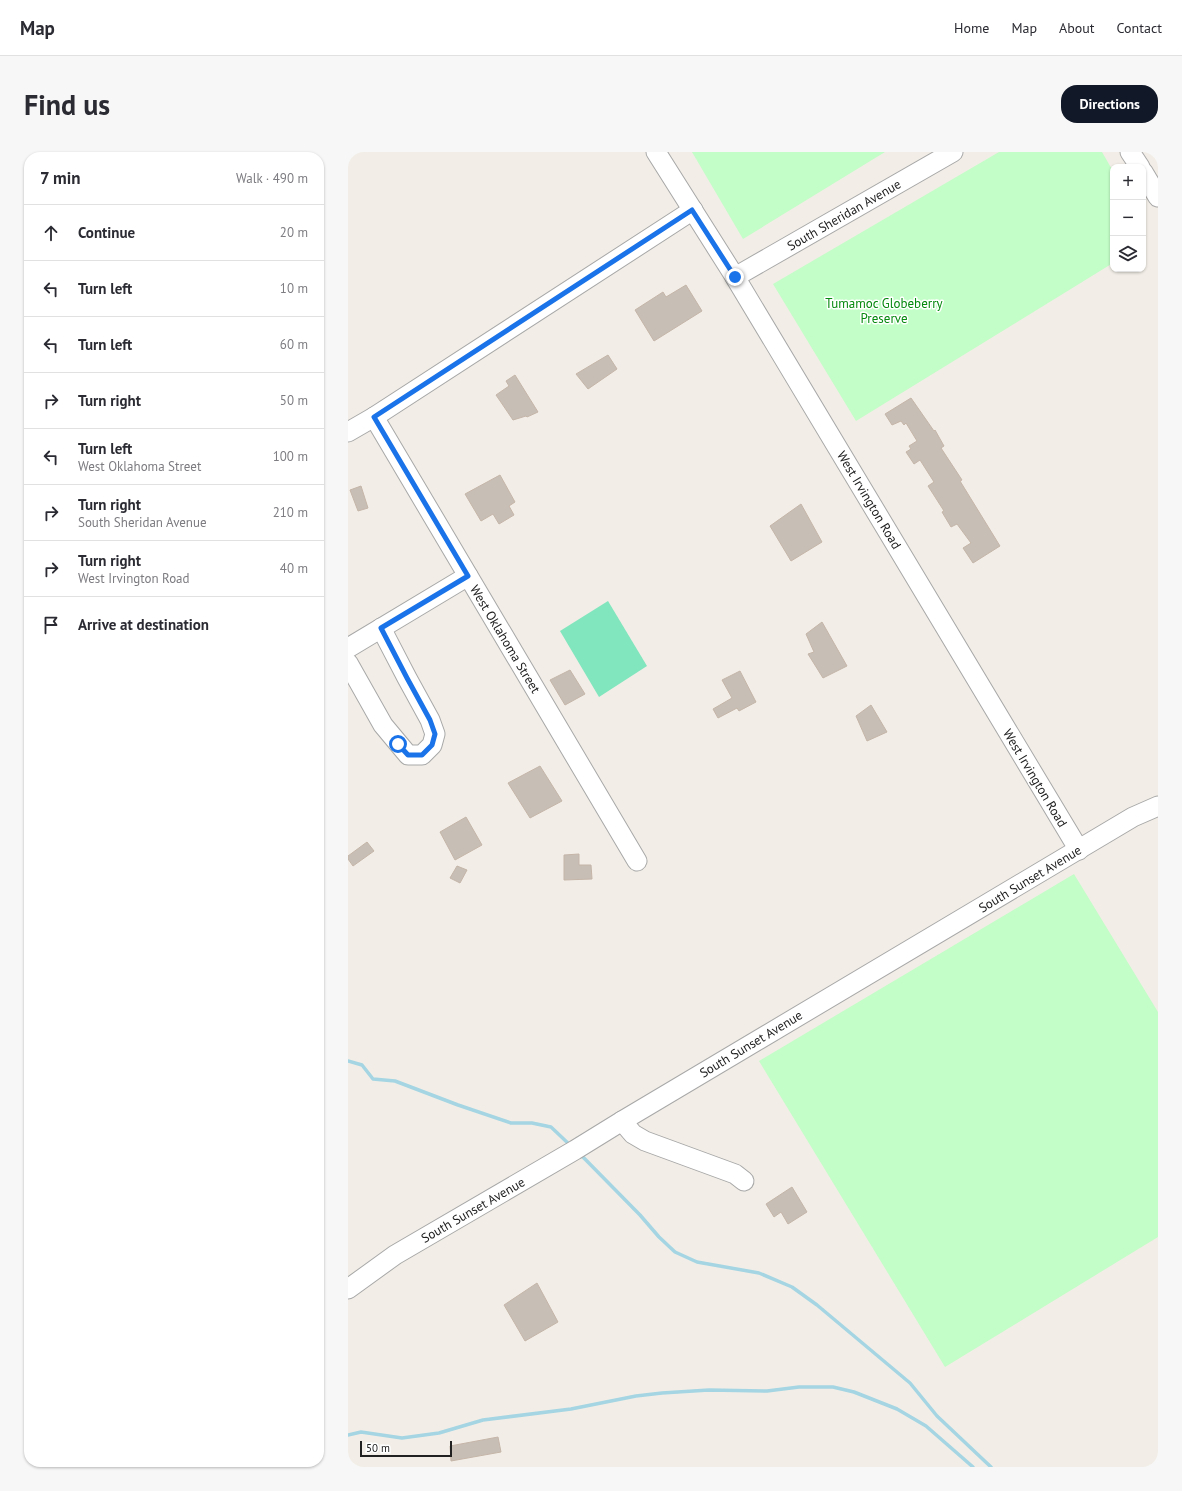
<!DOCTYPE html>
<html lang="en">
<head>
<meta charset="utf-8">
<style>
	:root { --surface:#fff; --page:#f7f7f7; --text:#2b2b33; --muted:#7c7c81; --line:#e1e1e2; --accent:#111827 }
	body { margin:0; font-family:"PT Sans",sans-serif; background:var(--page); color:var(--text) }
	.controls { position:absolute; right:12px; top:12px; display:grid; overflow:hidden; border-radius:8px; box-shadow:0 1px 3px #0004 }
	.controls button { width:36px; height:36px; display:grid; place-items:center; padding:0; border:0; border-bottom:1px solid var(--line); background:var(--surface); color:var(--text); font:20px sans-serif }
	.scale { position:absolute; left:12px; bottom:10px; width:92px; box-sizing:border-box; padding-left:4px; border:2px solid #212121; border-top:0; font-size:11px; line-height:14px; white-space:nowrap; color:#212121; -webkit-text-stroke:3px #fff; paint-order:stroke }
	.stop { position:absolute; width:12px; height:12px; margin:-9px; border:3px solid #1a73e8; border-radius:50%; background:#fff }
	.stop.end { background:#1a73e8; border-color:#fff; box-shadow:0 1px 4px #0008 }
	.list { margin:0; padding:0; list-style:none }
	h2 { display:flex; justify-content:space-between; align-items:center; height:52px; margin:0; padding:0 16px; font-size:17px }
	h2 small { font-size:13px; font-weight:400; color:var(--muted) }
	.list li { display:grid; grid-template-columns:26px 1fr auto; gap:12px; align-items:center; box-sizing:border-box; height:56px; padding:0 16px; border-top:1px solid var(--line) }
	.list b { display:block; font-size:15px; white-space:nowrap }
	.list p { margin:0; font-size:13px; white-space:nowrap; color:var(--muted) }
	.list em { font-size:13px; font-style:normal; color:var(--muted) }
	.icon { flex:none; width:22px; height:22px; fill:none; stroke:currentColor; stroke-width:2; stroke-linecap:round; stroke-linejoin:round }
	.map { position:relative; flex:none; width:810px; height:1315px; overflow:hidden; border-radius:16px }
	header { display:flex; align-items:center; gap:24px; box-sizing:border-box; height:56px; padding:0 20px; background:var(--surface); border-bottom:1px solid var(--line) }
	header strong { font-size:19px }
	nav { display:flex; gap:22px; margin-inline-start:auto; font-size:14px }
	.intro { display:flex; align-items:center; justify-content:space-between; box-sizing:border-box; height:96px; padding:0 24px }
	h1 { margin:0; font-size:28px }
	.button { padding:10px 18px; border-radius:16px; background:var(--accent); color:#fff; font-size:14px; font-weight:700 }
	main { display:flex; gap:24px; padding:0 24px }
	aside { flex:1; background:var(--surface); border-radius:16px; box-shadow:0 1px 3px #0004 }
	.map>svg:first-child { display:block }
	.park { fill:#c3fdc7 }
	.pitch { fill:#81e5bd }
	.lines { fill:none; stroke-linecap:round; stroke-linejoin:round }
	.stream { stroke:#a5d5e2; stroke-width:3.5 }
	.building { fill:#c7beb6; stroke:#c5b5a8 }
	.minor-casing { stroke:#a8a8a8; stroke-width:21 }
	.minor { stroke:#fff; stroke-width:19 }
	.route { stroke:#1a73e8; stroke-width:5 }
	.labels { text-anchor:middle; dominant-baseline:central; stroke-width:3; stroke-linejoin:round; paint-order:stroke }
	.street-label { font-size:13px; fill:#212121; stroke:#fff }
	.park-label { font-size:13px; fill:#05890e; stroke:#fff }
</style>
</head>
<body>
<header>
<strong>Map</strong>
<nav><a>Home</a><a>Map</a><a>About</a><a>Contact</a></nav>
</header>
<div class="intro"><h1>Find us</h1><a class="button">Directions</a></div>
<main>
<aside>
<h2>7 min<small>Walk · 490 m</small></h2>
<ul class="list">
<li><svg class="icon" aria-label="ahead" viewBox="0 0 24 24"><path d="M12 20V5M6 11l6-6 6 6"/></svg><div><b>Continue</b></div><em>20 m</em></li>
<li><svg class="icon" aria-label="left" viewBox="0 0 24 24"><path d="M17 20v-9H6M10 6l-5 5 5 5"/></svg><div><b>Turn left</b></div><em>10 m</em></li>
<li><svg class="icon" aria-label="left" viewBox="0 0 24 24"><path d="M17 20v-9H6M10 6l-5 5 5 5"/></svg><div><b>Turn left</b></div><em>60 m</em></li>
<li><svg class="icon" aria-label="right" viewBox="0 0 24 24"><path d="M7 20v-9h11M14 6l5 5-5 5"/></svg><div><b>Turn right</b></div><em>50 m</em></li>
<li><svg class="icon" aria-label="left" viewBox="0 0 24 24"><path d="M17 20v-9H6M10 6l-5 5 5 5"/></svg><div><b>Turn left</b><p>West Oklahoma Street</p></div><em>100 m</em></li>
<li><svg class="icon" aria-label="right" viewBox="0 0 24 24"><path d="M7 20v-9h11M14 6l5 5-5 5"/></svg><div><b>Turn right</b><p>South Sheridan Avenue</p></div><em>210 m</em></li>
<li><svg class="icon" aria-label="right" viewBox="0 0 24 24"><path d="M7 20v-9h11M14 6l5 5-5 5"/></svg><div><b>Turn right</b><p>West Irvington Road</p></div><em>40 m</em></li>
<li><svg class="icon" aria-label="arrive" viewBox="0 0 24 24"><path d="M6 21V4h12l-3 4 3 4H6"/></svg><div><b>Arrive at destination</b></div></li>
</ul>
</aside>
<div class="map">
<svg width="810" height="1315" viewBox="0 0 810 1315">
	<rect width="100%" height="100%" fill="#f2eee7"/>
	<g class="park">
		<path d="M344,0H537L395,87Z"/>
		<path d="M651,0H754L765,19V111L508,269L425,132Z"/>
		<path d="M726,722L810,860V1085L597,1215L411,909Z"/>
	</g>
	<path class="pitch" d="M260,449L299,514L251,545L212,479Z"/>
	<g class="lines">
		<g class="stream">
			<path d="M0,909L14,913L25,927L47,929L110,953L163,971H184L203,975L223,994"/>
			<path d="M232,1002L292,1063L311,1085L327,1100L349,1110L411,1121L444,1135L469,1153L562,1231L589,1264L643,1315"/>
			<path d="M0,1283L13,1280L54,1286L91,1281L135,1268L223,1257L288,1244L314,1241L361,1238L419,1239L451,1235H485L506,1240L549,1257L578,1274L625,1315"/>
		</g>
	</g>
	<g class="building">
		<path d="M338,133L354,159L306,189L287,158L315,140L318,145Z"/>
		<path d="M260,203L269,217L240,237L228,222Z"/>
		<path d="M167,223L190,260L179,265L178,264L165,268L148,243L161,234L158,229Z"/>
		<path d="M563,246L586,279L587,278L596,294L593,296L614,328L612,329L652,394L625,411L615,396L623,391L609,372L603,375L594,360L596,359L580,334L586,330L572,308L566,312L558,300L563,297L561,294L569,289L558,271L556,273L553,269L544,273L537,262Z"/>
		<path d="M152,323L167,350L161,354L166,363L151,372L145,362L133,369L117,342Z"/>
		<path d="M13,334L20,356L10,359L2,338Z"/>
		<path d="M453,352L474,390L443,409L422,374Z"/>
		<path d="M474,470L499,514L475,526L460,502L466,500L458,482Z"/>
		<path d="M222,518L237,542L217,553L202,528Z"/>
		<path d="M392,519L408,550L391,559L389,556L370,566L365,557L384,546L374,528Z"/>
		<path d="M523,553L539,580L519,589L508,564Z"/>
		<path d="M192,614L214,649L182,666L160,631Z"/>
		<path d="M118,665L134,693L107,708L92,680Z"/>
		<path d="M19,690L26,699L5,714L0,707V704Z"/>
		<path d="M231,702V713H243L244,727L216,728V703Z"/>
		<path d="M109,714L119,718L112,731L102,726Z"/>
		<path d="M444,1035L459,1060L440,1072L433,1060L426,1065L418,1052Z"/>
		<path d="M189,1131L210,1170L177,1189L156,1153Z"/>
		<path d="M150,1285L153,1300L103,1309L102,1294Z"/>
	</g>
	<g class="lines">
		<defs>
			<g id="minor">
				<path d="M308,0L387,125L731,698"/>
				<path d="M782,0L792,15"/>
				<path d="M795,20L810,45"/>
				<path d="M387,125L605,0"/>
				<path d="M26,265L289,709"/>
				<path d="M0,280L26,265L345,58"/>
				<path d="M0,496L120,424"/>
				<path d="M0,511L35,573L60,603H74L84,593L87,582L82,568L59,526L33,476"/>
				<path d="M274,969L285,982L297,989L387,1022L396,1029"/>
				<path d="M0,1137L47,1103L227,998L274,969L785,665L810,654"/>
			</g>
		</defs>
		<use href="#minor" class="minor-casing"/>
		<use href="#minor" class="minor"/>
	</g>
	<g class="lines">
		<path class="route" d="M50,592L60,603H74L84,593L87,582L82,568L59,526L33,476L120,424L26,265L344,58L387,125"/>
	</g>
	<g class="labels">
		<g class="street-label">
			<text transform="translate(496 63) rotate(-30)">South Sheridan Avenue</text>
			<text transform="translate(521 348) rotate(59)">West Irvington Road</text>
			<text transform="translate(157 487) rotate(59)">West Oklahoma Street</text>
			<text transform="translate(687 626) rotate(59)">West Irvington Road</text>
			<text transform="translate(682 727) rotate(-31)">South Sunset Avenue</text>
			<text transform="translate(403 892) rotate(-31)">South Sunset Avenue</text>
			<text transform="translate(125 1058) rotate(-30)">South Sunset Avenue</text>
		</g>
		<g class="park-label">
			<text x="536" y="151">Tumamoc Globeberry<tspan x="536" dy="15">Preserve</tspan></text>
		</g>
	</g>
</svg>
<div class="controls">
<button>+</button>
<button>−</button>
<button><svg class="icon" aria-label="layers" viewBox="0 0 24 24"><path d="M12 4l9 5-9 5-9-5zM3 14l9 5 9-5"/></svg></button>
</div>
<div class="scale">50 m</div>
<div class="stop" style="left:50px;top:592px"></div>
<div class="stop end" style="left:387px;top:125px"></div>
</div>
</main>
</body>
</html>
